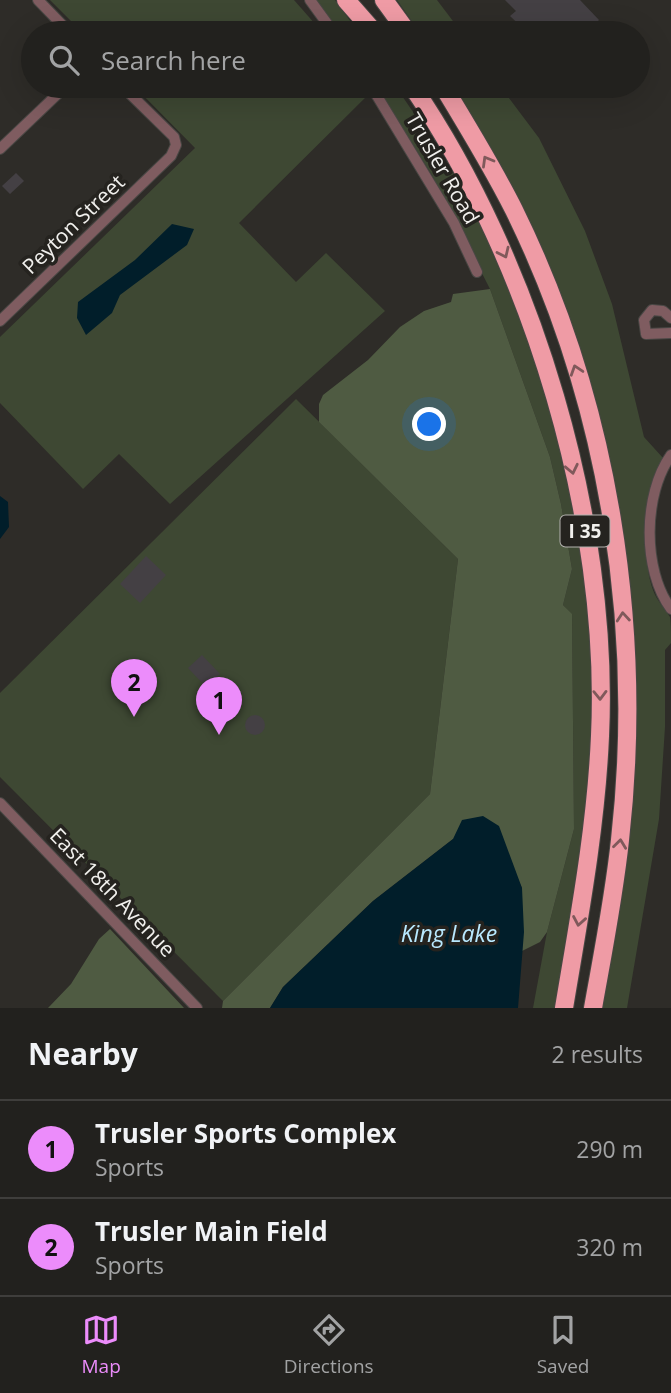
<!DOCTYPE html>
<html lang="en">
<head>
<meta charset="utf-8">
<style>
	:root { --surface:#22211e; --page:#2a2927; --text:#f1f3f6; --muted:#a2a3a4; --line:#3f3e3c; --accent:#ec8cfb }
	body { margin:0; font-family:"Open Sans",sans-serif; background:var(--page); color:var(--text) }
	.you { position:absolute; left:430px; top:425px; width:24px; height:24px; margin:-18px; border:5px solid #fff; border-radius:50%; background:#1a73e8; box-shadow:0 0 0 10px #1a73e833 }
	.badge { display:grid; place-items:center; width:46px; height:46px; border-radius:50%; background:var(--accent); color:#111; font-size:23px; font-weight:700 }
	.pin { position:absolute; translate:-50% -58px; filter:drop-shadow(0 2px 4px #0008) }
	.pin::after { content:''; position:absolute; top:37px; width:24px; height:21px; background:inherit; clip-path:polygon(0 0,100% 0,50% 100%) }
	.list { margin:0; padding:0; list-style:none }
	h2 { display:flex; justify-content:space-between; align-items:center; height:91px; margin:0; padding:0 28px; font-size:30px }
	h2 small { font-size:23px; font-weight:400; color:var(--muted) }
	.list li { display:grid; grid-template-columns:46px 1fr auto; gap:21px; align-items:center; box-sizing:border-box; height:98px; padding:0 28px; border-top:2px solid var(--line) }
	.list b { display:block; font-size:26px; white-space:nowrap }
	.list p { margin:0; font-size:23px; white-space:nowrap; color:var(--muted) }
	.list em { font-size:23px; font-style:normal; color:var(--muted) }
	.icon { flex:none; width:38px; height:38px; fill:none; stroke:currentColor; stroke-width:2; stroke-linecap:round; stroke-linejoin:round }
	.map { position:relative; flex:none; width:671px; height:1008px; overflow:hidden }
	.search { position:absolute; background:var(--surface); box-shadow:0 7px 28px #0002; left:21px; right:21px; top:21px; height:77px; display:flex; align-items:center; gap:18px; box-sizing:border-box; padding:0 24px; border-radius:38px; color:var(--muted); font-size:26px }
	.sheet { height:287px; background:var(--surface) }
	nav { display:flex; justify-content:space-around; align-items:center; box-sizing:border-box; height:98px; border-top:2px solid var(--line); background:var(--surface); font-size:19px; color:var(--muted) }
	nav a { display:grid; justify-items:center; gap:4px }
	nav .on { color:var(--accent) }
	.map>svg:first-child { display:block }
	.green { fill:#3e4833 }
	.forest { fill:#4f5b42 }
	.water { fill:#011e2a }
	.building { fill:#444044 }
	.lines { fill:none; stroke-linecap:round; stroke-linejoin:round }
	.street-casing { stroke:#494744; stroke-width:12 }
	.highway-casing { stroke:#494744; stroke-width:20 }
	.street { stroke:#7f5c60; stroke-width:10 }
	.highway { stroke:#ef9ba5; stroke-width:18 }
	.oneway { stroke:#80595b }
	.labels { text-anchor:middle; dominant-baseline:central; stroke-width:7; stroke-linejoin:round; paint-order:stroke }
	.shield { fill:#25231f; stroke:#b4b2af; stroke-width:2 }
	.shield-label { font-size:19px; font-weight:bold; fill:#f1f0ed }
	.street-label { font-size:21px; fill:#f1f0ed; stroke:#25231f }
	.water-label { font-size:23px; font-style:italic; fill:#b9e9ff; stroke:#25231f }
</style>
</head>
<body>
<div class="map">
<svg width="671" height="1008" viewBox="0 0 671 1008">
	<rect width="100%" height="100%" fill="#2e2c28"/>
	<g class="green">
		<path d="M50,0H294L323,33H83Z"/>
		<path d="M316,0H335L359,33H339Z"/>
		<path d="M397,0H437L462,33H420Z"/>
		<path d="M134,86H364L370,93L239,223L296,282L326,253L385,311L170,504L119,454L83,489L0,403V337L195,148Z"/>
		<path d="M376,86H395C426,130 457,176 481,225C569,401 609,613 588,810C581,876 567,942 557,1008H533L547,932L574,829L572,615L563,605L572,569L561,504L550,457L490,289L432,175Z"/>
		<path d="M453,86H500L539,138L585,231L612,304L644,437L663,458C647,491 640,554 653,590C657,601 664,607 670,617C671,623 671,636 671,643L665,650V727L659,819L627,1008H601L627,852L634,775V641L621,529L504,174Z"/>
		<path d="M296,399L458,559L430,794L223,1001L0,777V693Z"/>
	</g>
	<g class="forest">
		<path d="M490,289L550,457L561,504L572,569L563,605L572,614L574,829L547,932L540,942L522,951V888L511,864L453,839L373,901L283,987L270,1008H222L223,1001L430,794L458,559L319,422V404L323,395L368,360L400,327L424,311L451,302L453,294Z"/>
		<path d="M110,929L184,1008H48L71,984L99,939Z"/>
	</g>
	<g class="water">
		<path d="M172,224L194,229L187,245L120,295L112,313L86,335L77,318L78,302L135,260Z"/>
		<path d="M0,496L8,502L9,527L0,539Z"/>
		<path d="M483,816L499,826L522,888L524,932L518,1008H270L283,987L373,901L453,839L462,820Z"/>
	</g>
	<g class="building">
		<path d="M505,0H580L599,20L585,33H528L510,16L516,11Z"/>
		<path d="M16,173L24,181L10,194L2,186Z"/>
		<path d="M146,556L166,575L140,603L120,584Z"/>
		<path d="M202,655L220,674L206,687L188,668Z"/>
		<circle cx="255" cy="725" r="10"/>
	</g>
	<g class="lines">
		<defs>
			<g id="street">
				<path d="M38,0L70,33"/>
				<path d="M310,0L334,33"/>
				<path d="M371,86L454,223L477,272"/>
				<path d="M0,149L66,86"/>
				<path d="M671,318L663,311L652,310L644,320L646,334L671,333"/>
				<path d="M0,321L171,156L176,145L174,137L122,86"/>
				<path d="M671,455C643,494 642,570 671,609"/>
				<path d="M0,803L197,1008"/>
			</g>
			<g id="highway">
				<path d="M346,0L375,33"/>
				<path d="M384,0L408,33"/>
				<path d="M412,86C533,263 610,521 600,736C596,828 579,918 564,1008"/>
				<path d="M443,86C468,127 493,168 514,210C609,403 644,627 620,840C614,897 603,952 593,1008"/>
			</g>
		</defs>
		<use href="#street" class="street-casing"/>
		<use href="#highway" class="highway-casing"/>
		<use href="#street" class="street"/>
		<use href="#highway" class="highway"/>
	</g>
	<defs><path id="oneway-chevron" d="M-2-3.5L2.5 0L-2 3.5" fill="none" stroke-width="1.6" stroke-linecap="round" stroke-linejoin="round" transform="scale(1.75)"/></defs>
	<g class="oneway">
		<use href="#oneway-chevron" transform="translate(487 161) rotate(-120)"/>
		<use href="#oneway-chevron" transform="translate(504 253) rotate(65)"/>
		<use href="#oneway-chevron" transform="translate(576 370) rotate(-108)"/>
		<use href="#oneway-chevron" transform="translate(572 469) rotate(78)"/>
		<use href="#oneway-chevron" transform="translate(623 617) rotate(-95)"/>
		<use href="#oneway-chevron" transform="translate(600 695) rotate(89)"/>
		<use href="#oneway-chevron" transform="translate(620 844) rotate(-83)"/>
		<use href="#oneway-chevron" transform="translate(579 921) rotate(100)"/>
	</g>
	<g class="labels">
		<rect class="shield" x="560.5" y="515.5" width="49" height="31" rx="5"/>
		<g class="shield-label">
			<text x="585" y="531">I 35</text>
		</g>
		<g class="street-label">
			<text transform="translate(443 168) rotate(60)">Trusler Road</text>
			<text transform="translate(73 224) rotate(-44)">Peyton Street</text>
			<text transform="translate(113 892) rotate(46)">East 18th Avenue</text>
		</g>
		<g class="water-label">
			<text x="449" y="933">King Lake</text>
		</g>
	</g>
</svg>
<div class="you"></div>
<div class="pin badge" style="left:219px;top:735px">1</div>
<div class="pin badge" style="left:134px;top:717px">2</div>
<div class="search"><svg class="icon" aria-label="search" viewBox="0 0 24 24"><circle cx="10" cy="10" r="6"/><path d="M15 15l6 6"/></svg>Search here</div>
</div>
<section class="sheet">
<h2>Nearby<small>2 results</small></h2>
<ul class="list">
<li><span class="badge">1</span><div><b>Trusler Sports Complex</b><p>Sports</p></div><em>290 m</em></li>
<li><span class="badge">2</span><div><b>Trusler Main Field</b><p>Sports</p></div><em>320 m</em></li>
</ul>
</section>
<nav>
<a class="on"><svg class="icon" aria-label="map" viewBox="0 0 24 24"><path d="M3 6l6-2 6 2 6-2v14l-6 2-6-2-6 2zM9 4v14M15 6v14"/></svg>Map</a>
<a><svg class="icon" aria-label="directions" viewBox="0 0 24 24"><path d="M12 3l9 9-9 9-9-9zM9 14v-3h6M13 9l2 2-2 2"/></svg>Directions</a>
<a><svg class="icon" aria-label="saved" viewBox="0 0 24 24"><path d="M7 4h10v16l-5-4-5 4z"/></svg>Saved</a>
</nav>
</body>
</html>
